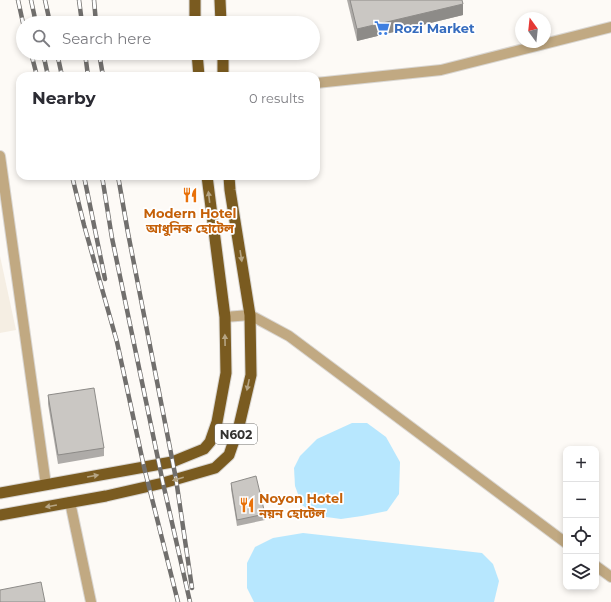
<!DOCTYPE html>
<html lang="en">
<head>
<meta charset="utf-8">
<style>
	:root { --surface:#fff; --page:#f2f2f3; --text:#2b2b33; --muted:#7c7c81; --line:#e1e1e2 }
	body { margin:0; font-family:Montserrat,"Noto Sans Bengali",sans-serif; background:var(--page); color:var(--text) }
	.controls { position:absolute; right:12px; bottom:12px; display:grid; overflow:hidden; border-radius:8px; box-shadow:0 2px 6px #0003 }
	.controls button { width:36px; height:36px; display:grid; place-items:center; padding:0; border:0; border-bottom:1px solid var(--line); background:var(--surface); color:var(--text); font:20px sans-serif }
	.compass { position:absolute; left:515px; top:12px; width:36px; height:36px; border-radius:50%; background:var(--surface); box-shadow:0 2px 6px #0003; rotate:345deg }
	.list { margin:0; padding:0; list-style:none }
	h2 { display:flex; justify-content:space-between; align-items:center; height:52px; margin:0; padding:0 16px; font-size:17px }
	h2 small { font-size:13px; font-weight:400; color:var(--muted) }
	.icon { flex:none; width:22px; height:22px; fill:none; stroke:currentColor; stroke-width:2; stroke-linecap:round; stroke-linejoin:round }
	.map { position:relative; flex:none; width:611px; height:602px; overflow:hidden }
	.search { position:absolute; background:var(--surface); box-shadow:0 2px 6px #0003; left:16px; top:16px; width:304px; height:44px; display:flex; align-items:center; gap:10px; box-sizing:border-box; padding:0 14px; border-radius:22px; color:var(--muted); font-size:15px }
	.panel { position:absolute; background:var(--surface); box-shadow:0 2px 6px #0003; left:16px; top:72px; width:304px; height:108px; border-radius:12px }
	.map>svg:first-child { display:block }
	.built { fill:#f5eee3 }
	.water { fill:#b7e7fe }
	.lines { fill:none; stroke-linecap:round; stroke-linejoin:round }
	.minor-casing { stroke:#d9d6d2; stroke-width:12 }
	.tertiary-casing { stroke:#d9d6d2; stroke-width:12 }
	.trunk-casing { stroke:#d9d6d2; stroke-width:13 }
	.minor { stroke:#c1a982; stroke-width:10 }
	.tertiary { stroke:#c1a982; stroke-width:10 }
	.trunk { stroke:#7a5b20; stroke-width:11 }
	.rail-casing { stroke:#716f6d; stroke-width:4.5 }
	.rail { stroke:#fff; stroke-width:3; stroke-dasharray:9; stroke-linecap:butt }
	.wall { fill:#aeaba8 }
	.shaded-wall { fill:#8d8b88 }
	.building { fill:#cac7c3; stroke:#8d8b88 }
	.oneway { fill:#b6a584 }
	.labels { text-anchor:middle; dominant-baseline:central; stroke-width:3.5; stroke-linejoin:round; paint-order:stroke }
	.shield { fill:#fff; stroke:#70706e; stroke-width:1 }
	.shield-label { font-size:12px; font-weight:bold; fill:#333230 }
	.shop-label { font-size:13px; font-weight:bold; fill:#366cbe; stroke:#fff; text-anchor:start }
	.food-label { font-size:13px; font-weight:bold; fill:#c56008; stroke:#fff }
</style>
</head>
<body>
<div class="map">
<svg width="611" height="602" viewBox="0 0 611 602">
	<rect width="100%" height="100%" fill="#fdfaf6"/>
	<path class="built" d="M0,256L16,330L0,333Z"/>
	<g class="water">
		<path d="M352,423H367L386,437L400,462L399,494L387,511L362,516L341,519L319,516L302,505L295,486L294,468L300,456L317,439Z"/>
		<path d="M303,533L482,553L493,564L499,581L494,602H254L247,588V563L255,547L273,538Z"/>
	</g>
	<g class="lines">
		<defs>
			<path id="minor" d="M316,83L441,70L611,27"/>
			<g id="tertiary">
				<path d="M0,156L46,485"/>
				<path d="M225,317L250,315L289,336L566,543"/>
				<path d="M70,502L91,602"/>
				<path d="M596,566L611,577"/>
			</g>
			<g id="trunk">
				<path d="M195,0V23"/>
				<path d="M220,0L221,23"/>
				<path d="M197,53L199,76"/>
				<path d="M223,53V76"/>
				<path d="M0,493L172,462L204,449L210,442L217,422L226,373L225,317L207,176"/>
				<path d="M0,515L106,496L163,483L215,468L229,455L239,426L251,375L250,315L230,190L229,176"/>
			</g>
		</defs>
		<use href="#minor" class="minor-casing"/>
		<use href="#tertiary" class="tertiary-casing"/>
		<use href="#trunk" class="trunk-casing"/>
		<use href="#minor" class="minor"/>
		<use href="#tertiary" class="tertiary"/>
		<use href="#trunk" class="trunk"/>
		<defs>
			<g id="rail">
				<path d="M18,0L23,23"/>
				<path d="M31,0L36,23"/>
				<path d="M45,0L50,23"/>
				<path d="M79,0L82,23"/>
				<path d="M94,0L96,23"/>
				<path d="M31,53L37,76"/>
				<path d="M43,53L48,76"/>
				<path d="M57,53L62,76"/>
				<path d="M85,53L88,76"/>
				<path d="M99,53L103,76"/>
				<path d="M72,176L84,225L117,342L144,467L178,602"/>
				<path d="M84,176L105,279"/>
				<path d="M102,176L112,238L163,483L190,602"/>
				<path d="M118,176L128,233L176,479L192,588"/>
			</g>
		</defs>
		<use href="#rail" class="rail-casing"/>
		<use href="#rail" class="rail"/>
	</g>
	<g class="wall">
		<path d="M347,0H462L463,15L357,41Z"/>
		<path d="M48,395L104,448V456L58,464L48,404Z"/>
		<path d="M231,483L265,514V520L237,526L231,489Z"/>
	</g>
	<path class="shaded-wall" d="M463,4V15L357,41V29Z"/>
	<g class="building">
		<path d="M350,0H462L463,4L357,29Z"/>
		<path d="M94,388L104,448L58,455L48,395Z"/>
		<path d="M256,476L265,514L237,520L231,483Z"/>
		<path d="M41,582L45,602H0V590Z"/>
	</g>
	<defs><path id="oneway-solid" d="M-6-.8H1V-3.2L6.5 0L1 3.2V.8H-6Z"/></defs>
	<g class="oneway">
		<use href="#oneway-solid" transform="translate(209 197) rotate(-97)"/>
		<use href="#oneway-solid" transform="translate(241 256) rotate(81)"/>
		<use href="#oneway-solid" transform="translate(225 340) rotate(-91)"/>
		<use href="#oneway-solid" transform="translate(248 385) rotate(102)"/>
		<use href="#oneway-solid" transform="translate(93 476) rotate(-10)"/>
		<use href="#oneway-solid" transform="translate(178 479) rotate(164)"/>
		<use href="#oneway-solid" transform="translate(51 506) rotate(170)"/>
	</g>
	<defs>
		<symbol id="supermarket-bare" viewBox="-9 -9 18 18"><path d="M-6-5.5h2.5l.6 2H6L4.5 2H-2.5L-4.4-4H-6ZM-1.5 3.2a1.3 1.3 0 1 0 .1 0ZM3 3.2a1.3 1.3 0 1 0 .1 0Z" fill="#3f7fe0" stroke="#fff" stroke-width="2.5" paint-order="stroke"/></symbol>
		<symbol id="restaurant-bare" viewBox="-9 -9 18 18"><path d="M-5-6h1v4h1v-4h1v4h1v-4h1v5L-1.5 .5V6h-2V.5L-5-1ZM5-6V6H3V1.5H1.5Q1.5-4 5-6Z" fill="#e8710a" stroke="#fff" stroke-width="2.5" paint-order="stroke"/></symbol>
	</defs>
	<g fill-rule="evenodd">
		<use href="#supermarket-bare" x="371" y="17" width="22" height="22"/>
		<use href="#restaurant-bare" x="179" y="184" width="22" height="22"/>
		<use href="#restaurant-bare" x="236" y="494" width="22" height="22"/>
	</g>
	<g class="labels">
		<rect class="shield" x="215" y="424" width="42" height="20" rx="3"/>
		<g class="shield-label">
			<text x="236" y="434">N602</text>
		</g>
		<g class="shop-label">
			<text x="394" y="28">Rozi Market</text>
		</g>
		<g class="food-label">
			<text x="190" y="213">Modern Hotel<tspan x="190" dy="15">আধুনিক হোটেল</tspan></text>
			<text x="259" y="498" text-anchor="start">Noyon Hotel<tspan x="259" dy="15">নয়ন হোটেল</tspan></text>
		</g>
	</g>
</svg>
<div class="controls">
<button>+</button>
<button>−</button>
<button><svg class="icon" aria-label="locate" viewBox="0 0 24 24"><circle cx="12" cy="12" r="6"/><path d="M12 2v4M12 18v4M2 12h4M18 12h4"/></svg></button>
<button><svg class="icon" aria-label="layers" viewBox="0 0 24 24"><path d="M12 4l9 5-9 5-9-5zM3 14l9 5 9-5"/></svg></button>
</div>
<svg class="compass" viewBox="-18 -18 36 36"><path d="M0-13l5 13h-10z" fill="#e53935"/><path d="M0 13l5-13h-10z" fill="#7c7c81"/></svg>
<div class="search"><svg class="icon" aria-label="search" viewBox="0 0 24 24"><circle cx="10" cy="10" r="6"/><path d="M15 15l6 6"/></svg>Search here</div>
<section class="panel">
<h2>Nearby<small>0 results</small></h2>
<ul class="list">
</ul>
</section>
</div>
</body>
</html>
